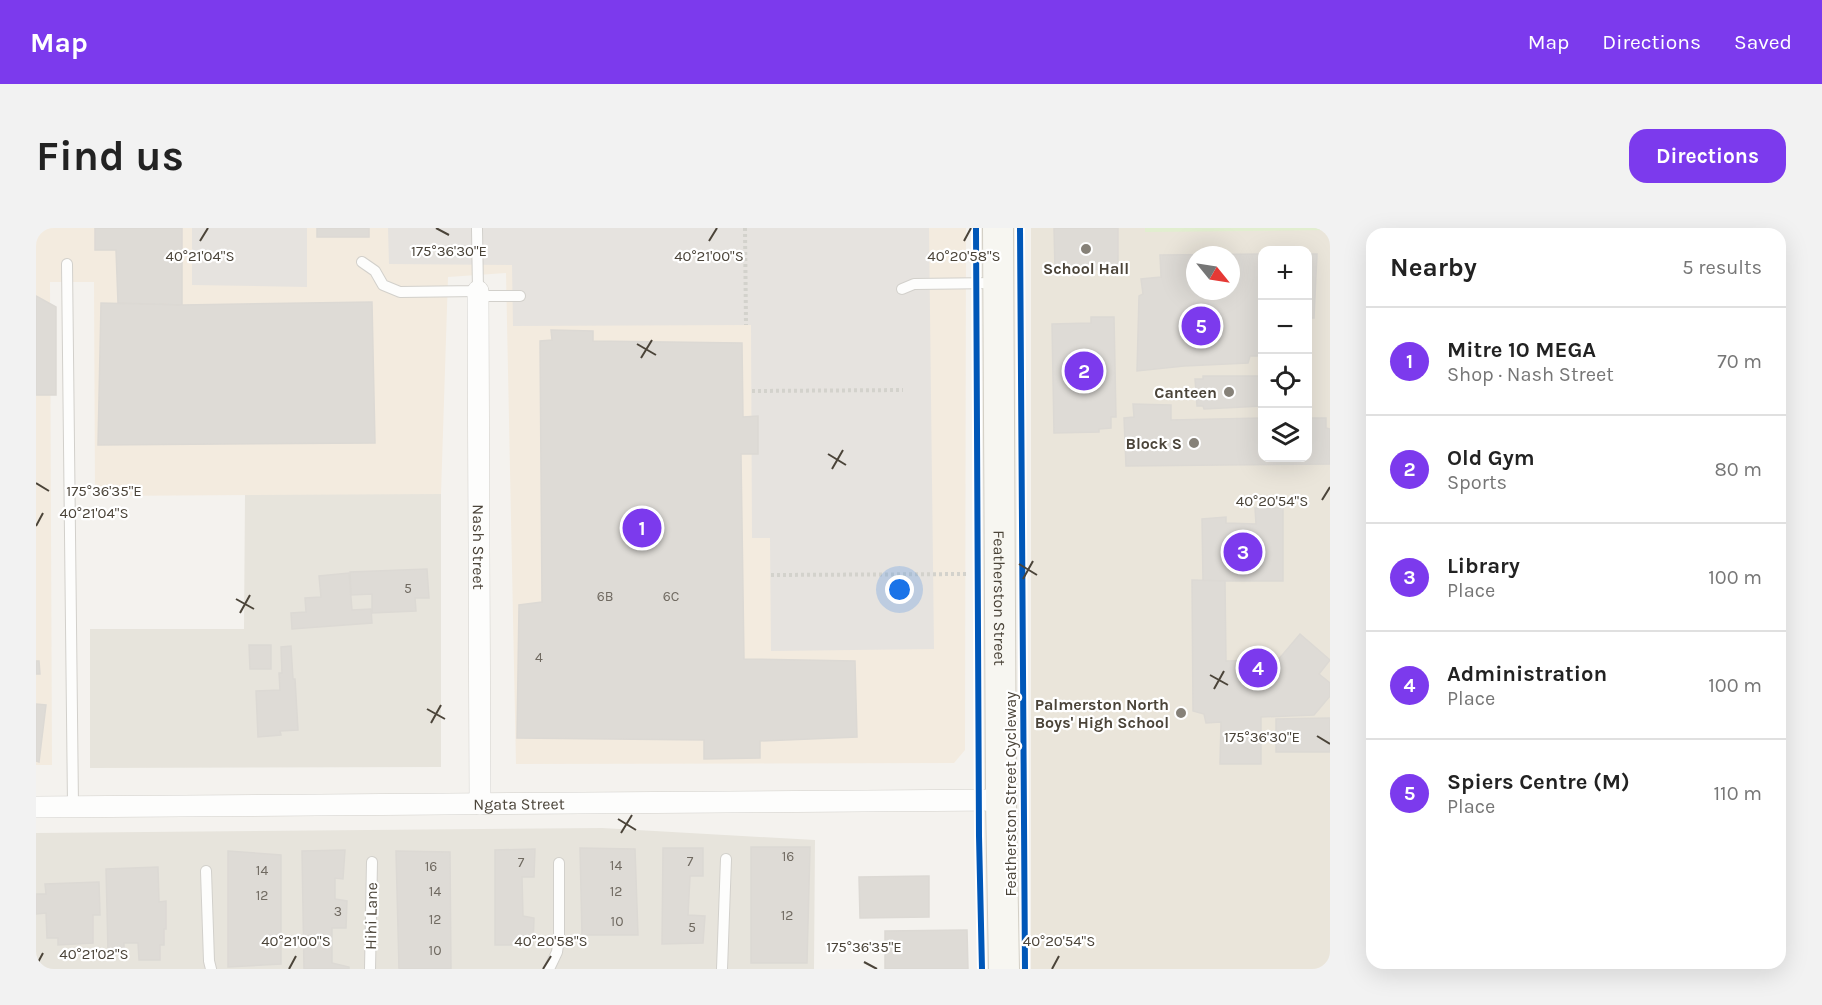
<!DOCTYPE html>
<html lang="en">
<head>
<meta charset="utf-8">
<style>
	:root { --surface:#fff; --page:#f2f2f2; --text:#222; --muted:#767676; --line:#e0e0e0; --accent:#7c3aed }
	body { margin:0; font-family:Karla,sans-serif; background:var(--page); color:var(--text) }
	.controls { position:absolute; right:18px; top:18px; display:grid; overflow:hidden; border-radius:12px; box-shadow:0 6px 24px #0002 }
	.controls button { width:54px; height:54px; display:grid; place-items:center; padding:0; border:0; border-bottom:2px solid var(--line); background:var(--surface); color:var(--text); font:30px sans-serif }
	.compass { position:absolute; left:1150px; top:18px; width:54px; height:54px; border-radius:50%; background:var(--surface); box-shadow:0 6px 24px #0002; rotate:120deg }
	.you { position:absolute; left:864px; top:362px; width:21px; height:21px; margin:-15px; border:4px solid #fff; border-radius:50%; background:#1a73e8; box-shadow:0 0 0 9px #1a73e833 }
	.badge { display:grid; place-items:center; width:39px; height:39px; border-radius:50%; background:var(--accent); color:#fff; font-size:20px; font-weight:700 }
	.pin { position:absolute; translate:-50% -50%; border:3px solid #fff; box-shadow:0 2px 6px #0006 }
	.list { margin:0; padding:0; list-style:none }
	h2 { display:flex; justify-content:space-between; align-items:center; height:78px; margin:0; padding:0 24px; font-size:26px }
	h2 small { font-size:20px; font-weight:400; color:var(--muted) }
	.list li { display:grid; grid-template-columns:39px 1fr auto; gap:18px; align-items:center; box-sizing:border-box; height:108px; padding:0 24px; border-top:2px solid var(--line) }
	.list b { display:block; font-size:22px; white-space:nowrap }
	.list p { margin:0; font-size:20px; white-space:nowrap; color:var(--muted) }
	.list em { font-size:20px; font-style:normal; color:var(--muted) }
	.icon { flex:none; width:33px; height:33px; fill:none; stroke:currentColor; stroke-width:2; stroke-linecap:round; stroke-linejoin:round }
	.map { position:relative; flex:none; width:1294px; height:741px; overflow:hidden; border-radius:18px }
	header { display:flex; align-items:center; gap:36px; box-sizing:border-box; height:84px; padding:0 30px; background:var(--accent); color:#fff }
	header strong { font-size:28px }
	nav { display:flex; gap:33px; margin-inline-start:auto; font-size:21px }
	.intro { display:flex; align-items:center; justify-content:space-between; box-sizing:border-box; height:144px; padding:0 36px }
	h1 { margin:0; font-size:42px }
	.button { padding:15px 27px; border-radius:18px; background:var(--accent); color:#fff; font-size:21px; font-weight:700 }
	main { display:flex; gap:36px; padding:0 36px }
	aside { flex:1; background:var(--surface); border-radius:18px; box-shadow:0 6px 24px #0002 }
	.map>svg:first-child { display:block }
	.residential { fill:#e7e4dc }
	.commercial { fill:#f3ebdf }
	.education { fill:#eae5da; fill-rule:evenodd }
	.green { fill:#e1eecf }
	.parking { fill:#e6e3df }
	.building { fill:#dedbd6; stroke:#dcd9d4; stroke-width:1.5; fill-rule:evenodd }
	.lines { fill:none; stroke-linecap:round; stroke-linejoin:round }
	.lane-casing { stroke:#d2d0cb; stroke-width:12 }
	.street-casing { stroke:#d2d0cb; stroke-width:22 }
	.secondary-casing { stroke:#d3cfc5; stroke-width:32 }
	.path { stroke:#d3d2cc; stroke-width:4; stroke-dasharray:3 3; stroke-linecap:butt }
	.lane { stroke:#fdfdfc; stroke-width:10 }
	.street { stroke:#fdfdfc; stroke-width:21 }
	.secondary { stroke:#f7f6f1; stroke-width:30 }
	.cycleway-casing { stroke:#fff; stroke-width:10 }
	.cycleway { stroke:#0057b8; stroke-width:6 }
	.ticks { fill:none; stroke:#4b4439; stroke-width:2 }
	.poi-dot { fill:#868178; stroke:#fff; stroke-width:2 }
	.labels { text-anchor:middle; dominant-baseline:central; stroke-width:4.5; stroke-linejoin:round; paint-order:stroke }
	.number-label { font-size:14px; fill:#706a61 }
	.poi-label { font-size:16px; font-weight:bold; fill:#4b4439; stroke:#fff; text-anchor:end }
	.street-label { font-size:16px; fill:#4b4439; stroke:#fff }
	.ticks-label { font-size:15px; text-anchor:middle; fill:#4b4439; stroke:#fff; stroke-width:4.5; stroke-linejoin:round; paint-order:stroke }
</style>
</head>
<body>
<header>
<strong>Map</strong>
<nav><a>Map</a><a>Directions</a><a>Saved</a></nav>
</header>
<div class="intro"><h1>Find us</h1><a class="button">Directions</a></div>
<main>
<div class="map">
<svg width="1294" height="741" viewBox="0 0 1294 741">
	<rect width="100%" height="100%" fill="#f4f2ee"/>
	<g class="residential">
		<path d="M209,266H405V539L54,540V401H208Z"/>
		<path d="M566,600L779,612L778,741H0V605Z"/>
	</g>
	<path class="commercial" d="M0,0H930L929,522L918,535L480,536L470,45L412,49L405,266L59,268L58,54H14L16,537H0Z"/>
	<path class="education" d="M995,0H1294V741H995ZM1226,22H1272V230H1226ZM1159,27H1195V63H1159Z"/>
	<path class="green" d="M1109,0H1294V2L1109,4Z"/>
	<g class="parking">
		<path d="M156,0H271V59L156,57Z"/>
		<path d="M352,0H893L898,421L735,423L734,310H716L715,97L477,98L476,37L353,36Z"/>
	</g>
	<g class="building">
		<path d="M59,0H146V77L82,75L80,22H59Z"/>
		<rect x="281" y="0" width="52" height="9"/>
		<path d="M1018,0H1082V41L1019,42Z"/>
		<path d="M1226,26V128H1214L1212,135L1148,138L1101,143L1103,68L1107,66L1105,51L1125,49L1124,27ZM1159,27H1195V63H1159Z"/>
		<path d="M1272,26H1281L1278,90H1272Z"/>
		<path d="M0,68L20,79V167H0Z"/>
		<path d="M336,74L339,215L62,217L65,75L146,77Z"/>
		<path d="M1055,89H1078L1080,189H1075V200L1063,201V204L1018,205L1016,96L1055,95Z"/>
		<path d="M515,102L557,103V113L706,115L707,189L722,188V226H705L708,431L819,433L821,509L724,513V530L668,531V512L481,510L483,377L506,374L504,113L516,112Z"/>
		<path d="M1167,148H1226V178L1168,181L1167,178H1161L1159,151H1167Z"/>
		<path d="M1097,176L1135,177V192L1226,190V230H1272V190H1290V200L1294,201V236L1090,238L1088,190L1098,189Z"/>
		<path d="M1219,280H1247V353H1167L1166,291L1190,289V295L1220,296Z"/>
		<path d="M391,341L393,370H379L380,383L336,385V366L315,367L314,344Z"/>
		<path d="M313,345L316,382L335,381L336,395L256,401L255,385L270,384L269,370L285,369L283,348Z"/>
		<path d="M1156,352L1189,353L1190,433L1242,432L1264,406L1294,432L1283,446L1294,455V468L1278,487L1225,489V536H1184L1185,494L1170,495L1168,486L1157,483Z"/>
		<path d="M213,417H235V441H214Z"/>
		<path d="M255,418L257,451H259L262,502L244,503L245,507L222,509L220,463L244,462L243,445H246L245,419Z"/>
		<path d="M0,433H3L4,446H0Z"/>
		<path d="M0,476L10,477L3,534L0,533Z"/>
		<path d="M1294,490V524H1240V491Z"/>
		<path d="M715,619H774L771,735H715Z"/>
		<path d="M544,620L599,621L602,707H546Z"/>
		<path d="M627,620H667V648H654L652,687L669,688L667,715L626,716Z"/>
		<path d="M499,621L498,649H486L487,688L498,690L497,717H459V622Z"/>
		<path d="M309,622L307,651L299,650V671L311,673L310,700H296V735L313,739V741H268L266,623Z"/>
		<path d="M192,623L245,627V736L192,739Z"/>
		<path d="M360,623L414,624L415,741H363Z"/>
		<path d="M122,639L123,674L130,673V701H128V717H124V732H103L102,715H88V723H72L70,641Z"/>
		<path d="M893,648V689L824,690L823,649Z"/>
		<path d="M63,654L64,687H57V715L22,717V710H11L10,685L0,686V666H10L9,656Z"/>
		<path d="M931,702L932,741H849V703Z"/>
	</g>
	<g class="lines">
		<defs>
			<g id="lane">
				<path d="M326,34L339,43L347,57L364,64L442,63L441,1"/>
				<path d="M31,36L37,578"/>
				<path d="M866,61L878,56L961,55"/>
				<path d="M441,68H484"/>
				<path d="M170,643L173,733L175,741"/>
				<path d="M334,741L336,634"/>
				<path d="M513,741L521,724L523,710V635"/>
				<path d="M686,741L690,631"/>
			</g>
			<g id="street">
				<path id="s1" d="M442,63L444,576"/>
				<path id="s2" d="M0,579L965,572"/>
			</g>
			<g id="secondary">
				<path id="s3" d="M962,0L965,572L968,741"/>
			</g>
		</defs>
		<use href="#lane" class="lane-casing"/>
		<use href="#street" class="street-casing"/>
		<use href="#secondary" class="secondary-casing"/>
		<g class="path">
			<path d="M709,0L710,97"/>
			<path d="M716,163L867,162"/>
			<path d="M735,347L932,346"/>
		</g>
		<use href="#lane" class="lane"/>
		<use href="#street" class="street"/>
		<use href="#secondary" class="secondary"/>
		<defs>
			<g id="cycleway">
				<path d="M940,0L943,608L946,741"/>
				<path d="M984,0L989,741"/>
			</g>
		</defs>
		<use href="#cycleway" class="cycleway-casing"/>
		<use href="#cycleway" class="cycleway"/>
	</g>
	<path class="ticks" d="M400,0L413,7M164,13L172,0M673,13L681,0M928,13L935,0M601,116L620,127M605,130L616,112M792,226L810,237M796,241L807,222M0,255L13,263M1286,272L1294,259M0,298L7,285M983,336L1001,347M987,351L997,333M200,371L218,381M204,385L214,367M1174,447L1192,457M1178,461L1188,443M391,481L409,491M395,495L405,477M1281,508L1294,516M582,591L600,602M585,605L596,587M828,734L841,741M0,738L7,725M253,741L260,728M507,741L515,728M1016,741L1023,728"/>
	<g class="poi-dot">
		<circle cx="1050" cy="21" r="6"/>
		<circle cx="1193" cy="164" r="6"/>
		<circle cx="1158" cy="215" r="6"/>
		<circle cx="1145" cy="485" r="6"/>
	</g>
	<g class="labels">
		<g class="number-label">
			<text x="372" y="360">5</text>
			<text x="569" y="368">6B</text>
			<text x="635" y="368">6C</text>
			<text x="503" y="429">4</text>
			<text x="752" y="628">16</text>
			<text x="654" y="633">7</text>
			<text x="485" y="634">7</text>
			<text x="580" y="637">14</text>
			<text x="395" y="638">16</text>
			<text x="226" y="642">14</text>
			<text x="399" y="663">14</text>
			<text x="580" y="663">12</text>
			<text x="226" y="667">12</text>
			<text x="302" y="683">3</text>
			<text x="751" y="687">12</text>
			<text x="399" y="691">12</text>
			<text x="581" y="693">10</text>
			<text x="656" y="699">5</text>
			<text x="399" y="722">10</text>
		</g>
		<g class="poi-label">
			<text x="1050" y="40" text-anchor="middle">School Hall</text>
			<text x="1181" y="164">Canteen</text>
			<text x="1146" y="215">Block S</text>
			<text x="1133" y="476">Palmerston North<tspan x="1133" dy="18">Boys' High School</tspan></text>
		</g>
		<g class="street-label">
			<text stroke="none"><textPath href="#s1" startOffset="256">Nash Street</textPath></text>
			<text stroke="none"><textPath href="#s3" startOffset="370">Featherston Street</textPath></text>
			<text transform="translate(974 566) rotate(-90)">Featherston Street Cycleway</text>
			<text stroke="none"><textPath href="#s2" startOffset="483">Ngata Street</textPath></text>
			<text transform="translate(335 688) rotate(-89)">Hihi Lane</text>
		</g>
	</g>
	<g class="ticks-label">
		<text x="413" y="28">175°36'30"E</text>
		<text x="164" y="33">40°21'04"S</text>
		<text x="673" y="33">40°21'00"S</text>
		<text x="928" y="33">40°20'58"S</text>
		<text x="68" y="268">175°36'35"E</text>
		<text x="1236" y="278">40°20'54"S</text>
		<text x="58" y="290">40°21'04"S</text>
		<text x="1226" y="514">175°36'30"E</text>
		<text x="260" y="718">40°21'00"S</text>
		<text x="515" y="718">40°20'58"S</text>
		<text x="1023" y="718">40°20'54"S</text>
		<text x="828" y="724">175°36'35"E</text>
		<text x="58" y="731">40°21'02"S</text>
	</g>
</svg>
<div class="controls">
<button>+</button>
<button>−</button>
<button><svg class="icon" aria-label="locate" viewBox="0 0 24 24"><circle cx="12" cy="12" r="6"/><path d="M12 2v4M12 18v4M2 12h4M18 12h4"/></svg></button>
<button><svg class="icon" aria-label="layers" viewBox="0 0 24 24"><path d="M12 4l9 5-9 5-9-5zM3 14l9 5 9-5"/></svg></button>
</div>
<svg class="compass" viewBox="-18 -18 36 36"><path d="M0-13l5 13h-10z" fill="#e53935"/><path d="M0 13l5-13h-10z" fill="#767676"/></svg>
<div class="you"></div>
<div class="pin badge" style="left:606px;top:300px">1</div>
<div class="pin badge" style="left:1048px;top:143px">2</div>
<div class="pin badge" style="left:1207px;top:324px">3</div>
<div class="pin badge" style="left:1222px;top:440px">4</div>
<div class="pin badge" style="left:1165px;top:98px">5</div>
</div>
<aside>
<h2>Nearby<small>5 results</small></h2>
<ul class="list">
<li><span class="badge">1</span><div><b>Mitre 10 MEGA</b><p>Shop · Nash Street</p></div><em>70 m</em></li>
<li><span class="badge">2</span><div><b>Old Gym</b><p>Sports</p></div><em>80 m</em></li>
<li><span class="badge">3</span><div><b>Library</b><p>Place</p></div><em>100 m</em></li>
<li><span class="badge">4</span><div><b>Administration</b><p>Place</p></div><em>100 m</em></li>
<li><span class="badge">5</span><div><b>Spiers Centre (M)</b><p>Place</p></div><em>110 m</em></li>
</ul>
</aside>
</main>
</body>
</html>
